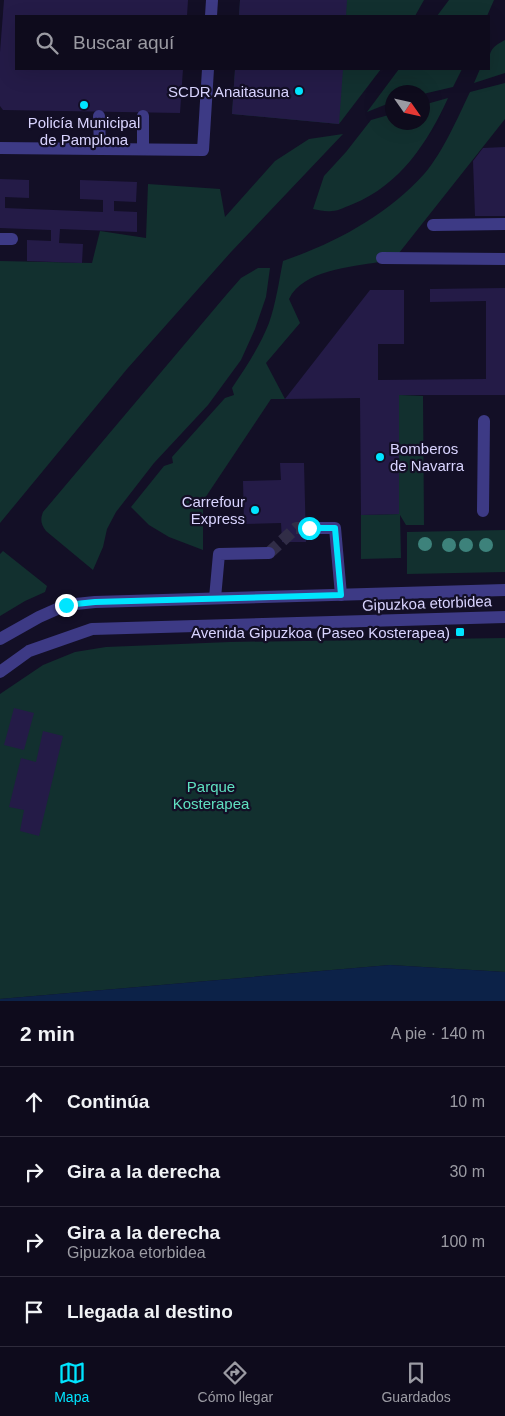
<!DOCTYPE html>
<html lang="es">
<head>
<meta charset="utf-8">
<style>
	:root { --surface:#0e0b1c; --page:#1c1929; --text:#f1f3f6; --muted:#9b9ba3; --line:#2e2b3b; --accent:#00e5ff }
	body { margin:0; font-family:Arial,sans-serif; background:var(--page); color:var(--text) }
	.compass { position:absolute; left:385px; top:85px; width:45px; height:45px; border-radius:50%; background:var(--surface); box-shadow:0 5px 20px #0002; rotate:124deg }
	.stop { position:absolute; width:15px; height:15px; margin:-11px; border:4px solid #00e5ff; border-radius:50%; background:#fff }
	.stop.end { background:#00e5ff; border-color:#fff; box-shadow:0 1px 5px #0008 }
	.list { margin:0; padding:0; list-style:none }
	h2 { display:flex; justify-content:space-between; align-items:center; height:65px; margin:0; padding:0 20px; font-size:21px }
	h2 small { font-size:16px; font-weight:400; color:var(--muted) }
	.list li { display:grid; grid-template-columns:32px 1fr auto; gap:15px; align-items:center; box-sizing:border-box; height:70px; padding:0 20px; border-top:1px solid var(--line) }
	.list b { display:block; font-size:19px; white-space:nowrap }
	.list p { margin:0; font-size:16px; white-space:nowrap; color:var(--muted) }
	.list em { font-size:16px; font-style:normal; color:var(--muted) }
	.icon { flex:none; width:28px; height:28px; fill:none; stroke:currentColor; stroke-width:2; stroke-linecap:round; stroke-linejoin:round }
	.map { position:relative; flex:none; width:505px; height:1001px; overflow:hidden }
	.search { position:absolute; background:var(--surface); box-shadow:0 5px 20px #0002; left:15px; right:15px; top:15px; height:55px; display:flex; align-items:center; gap:12px; box-sizing:border-box; padding:0 18px; border-radius:0px; color:var(--muted); font-size:19px }
	.sheet { height:345px; background:var(--surface) }
	nav { display:flex; justify-content:space-around; align-items:center; box-sizing:border-box; height:70px; border-top:1px solid var(--line); background:var(--surface); font-size:14px; color:var(--muted) }
	nav a { display:grid; justify-items:center; gap:2px }
	nav .on { color:var(--accent) }
	.map>svg:first-child { display:block }
	.green { fill:#12302f }
	.water { fill:#0c2248 }
	.building { fill:#241b47 }
	.lines { fill:none; stroke-linecap:round; stroke-linejoin:round }
	.minor-tunnel { stroke:#312d47; stroke-width:12; stroke-dasharray:12 6; stroke-linecap:butt }
	.minor { stroke:#3d3a85; stroke-width:12 }
	.tree { fill:#3d827b }
	.route { stroke:#00e5ff; stroke-width:6 }
	.poi-dot { fill:#00e5ff; stroke:#130f26; stroke-width:2 }
	.labels { text-anchor:middle; dominant-baseline:central; stroke-width:4.5; stroke-linejoin:round; paint-order:stroke }
	.poi-label { font-size:15px; fill:#d9d4ff; stroke:#130f26; text-anchor:end }
	.street-label { font-size:15px; fill:#d9d4ff; stroke:#130f26 }
	.park-label { font-size:15px; fill:#5fe0c0; stroke:#130f26 }
</style>
</head>
<body>
<div class="map">
<svg width="505" height="1001" viewBox="0 0 505 1001">
	<rect width="100%" height="100%" fill="#130f26"/>
	<g class="green">
		<path d="M240,0H424L415,16H239Z"/>
		<path d="M449,0H494L487,16H437Z"/>
		<path d="M505,40V73L474,83L480,69H489C489,53 489,48 505,40Z"/>
		<path d="M235,69H381L339,124L232,114Z"/>
		<path d="M399,69H462L453,87L423,94L422,92H392V102L367,112Z"/>
		<path d="M505,83V119L399,253L382,252L379,262C351,267 303,270 289,299L300,323L266,363L285,399H271L203,501V550L169,537L149,525L131,507L164,466L173,463L172,457L225,398L234,395L232,388C246,367 260,346 269,323C276,303 279,281 283,261C335,243 388,215 425,173C443,152 458,117 470,92Z"/>
		<path d="M448,98C428,142 400,185 353,204C347,206 339,211 332,211C326,212 319,210 313,209L324,176L346,152L371,120L392,114V122H422L423,105Z"/>
		<path d="M343,134L231,252L127,369L0,523V261L92,263L100,231L146,238L148,184L220,189L225,217L275,161L309,139Z"/>
		<path d="M258,268H270L266,297L255,329L241,360L208,405L154,463L116,512L107,529L103,547L93,570L46,531C41,524 40,520 43,512L227,294L241,278Z"/>
		<path d="M399,395L423,396L424,525H406L400,515L401,558L361,559V515L399,514Z"/>
		<path d="M505,530V572L407,574V532Z"/>
		<path d="M3,551L47,586L45,592L25,601L0,616V554Z"/>
		<path d="M505,638V972L390,965L0,999V694L43,665L75,652L106,647L230,642Z"/>
	</g>
	<path class="water" d="M390,965L505,972V1001H0V999Z"/>
	<g class="building">
		<path d="M4,0H188L187,16H16V69H183L180,113L3,110L0,106V52Z"/>
		<path d="M240,0H347L346,16H239Z"/>
		<path d="M235,69H343L339,124L232,114Z"/>
		<path d="M505,147V216H475L473,161L483,148Z"/>
		<path d="M0,179L29,180V198L5,197V208L103,212V200L80,199V180L137,182L136,202L114,201V211L137,212V232L60,229L59,243L83,244L82,263L27,261V240L51,241V230L0,228Z"/>
		<path d="M505,288V395H399V514L361,515L360,398L285,399L370,290H404V344H378V380L486,379V301L430,302V289Z"/>
		<path d="M280,463H304L306,542H282L281,523L244,524L243,481L281,480Z"/>
		<path d="M14,708L34,713L24,750L4,745Z"/>
		<path d="M43,731L63,736L39,836L20,831L24,810L9,807L21,758L36,762Z"/>
	</g>
	<g class="lines">
		<path class="minor-tunnel" d="M269,553L296,528H309"/>
		<g class="minor">
			<path d="M211,16L212,0"/>
			<path d="M99,116L100,149"/>
			<path d="M0,148L203,150L208,69"/>
			<path d="M143,149V116"/>
			<path d="M433,225L505,224"/>
			<path d="M0,239H12"/>
			<path d="M382,258L505,259"/>
			<path d="M483,511L484,421"/>
			<path d="M309,528H335L341,595"/>
			<path d="M215,598L219,554L269,553"/>
			<path d="M0,639L39,617L66,605L95,602L505,590"/>
			<path d="M0,672L29,651L92,629L505,617"/>
		</g>
	</g>
	<g class="tree">
		<circle cx="425" cy="544" r="7"/>
		<circle cx="449" cy="545" r="7"/>
		<circle cx="466" cy="545" r="7"/>
		<circle cx="486" cy="545" r="7"/>
	</g>
	<g class="lines">
		<path class="route" d="M66,605L95,602L341,595L335,528H309"/>
	</g>
	<g class="poi-dot">
		<circle cx="299" cy="91" r="5"/>
		<circle cx="84" cy="105" r="5"/>
		<circle cx="380" cy="457" r="5"/>
		<circle cx="255" cy="510" r="5"/>
		<rect x="455" y="627" width="10" height="10" rx="2.5"/>
	</g>
	<g class="labels">
		<g class="poi-label">
			<text x="289" y="91">SCDR Anaitasuna</text>
			<text x="84" y="122" text-anchor="middle">Policía Municipal<tspan x="84" dy="17">de Pamplona</tspan></text>
			<text x="390" y="448" text-anchor="start">Bomberos<tspan x="390" dy="17">de Navarra</tspan></text>
			<text x="245" y="501">Carrefour<tspan x="245" dy="17">Express</tspan></text>
			<text x="450" y="632">Avenida Gipuzkoa (Paseo Kosterapea)</text>
		</g>
		<g class="street-label">
			<text transform="translate(427 603) rotate(-2)">Gipuzkoa etorbidea</text>
		</g>
		<g class="park-label">
			<text x="211" y="786">Parque<tspan x="211" dy="17">Kosterapea</tspan></text>
		</g>
	</g>
</svg>
<svg class="compass" viewBox="-18 -18 36 36"><path d="M0-13l5 13h-10z" fill="#e53935"/><path d="M0 13l5-13h-10z" fill="#9b9ba3"/></svg>
<div class="stop" style="left:309px;top:528px"></div>
<div class="stop end" style="left:66px;top:605px"></div>
<div class="search"><svg class="icon" aria-label="search" viewBox="0 0 24 24"><circle cx="10" cy="10" r="6"/><path d="M15 15l6 6"/></svg>Buscar aquí</div>
</div>
<section class="sheet">
<h2>2 min<small>A pie · 140 m</small></h2>
<ul class="list">
<li><svg class="icon" aria-label="ahead" viewBox="0 0 24 24"><path d="M12 20V5M6 11l6-6 6 6"/></svg><div><b>Continúa</b></div><em>10 m</em></li>
<li><svg class="icon" aria-label="right" viewBox="0 0 24 24"><path d="M7 20v-9h11M14 6l5 5-5 5"/></svg><div><b>Gira a la derecha</b></div><em>30 m</em></li>
<li><svg class="icon" aria-label="right" viewBox="0 0 24 24"><path d="M7 20v-9h11M14 6l5 5-5 5"/></svg><div><b>Gira a la derecha</b><p>Gipuzkoa etorbidea</p></div><em>100 m</em></li>
<li><svg class="icon" aria-label="arrive" viewBox="0 0 24 24"><path d="M6 21V4h12l-3 4 3 4H6"/></svg><div><b>Llegada al destino</b></div></li>
</ul>
</section>
<nav>
<a class="on"><svg class="icon" aria-label="map" viewBox="0 0 24 24"><path d="M3 6l6-2 6 2 6-2v14l-6 2-6-2-6 2zM9 4v14M15 6v14"/></svg>Mapa</a>
<a><svg class="icon" aria-label="directions" viewBox="0 0 24 24"><path d="M12 3l9 9-9 9-9-9zM9 14v-3h6M13 9l2 2-2 2"/></svg>Cómo llegar</a>
<a><svg class="icon" aria-label="saved" viewBox="0 0 24 24"><path d="M7 4h10v16l-5-4-5 4z"/></svg>Guardados</a>
</nav>
</body>
</html>
